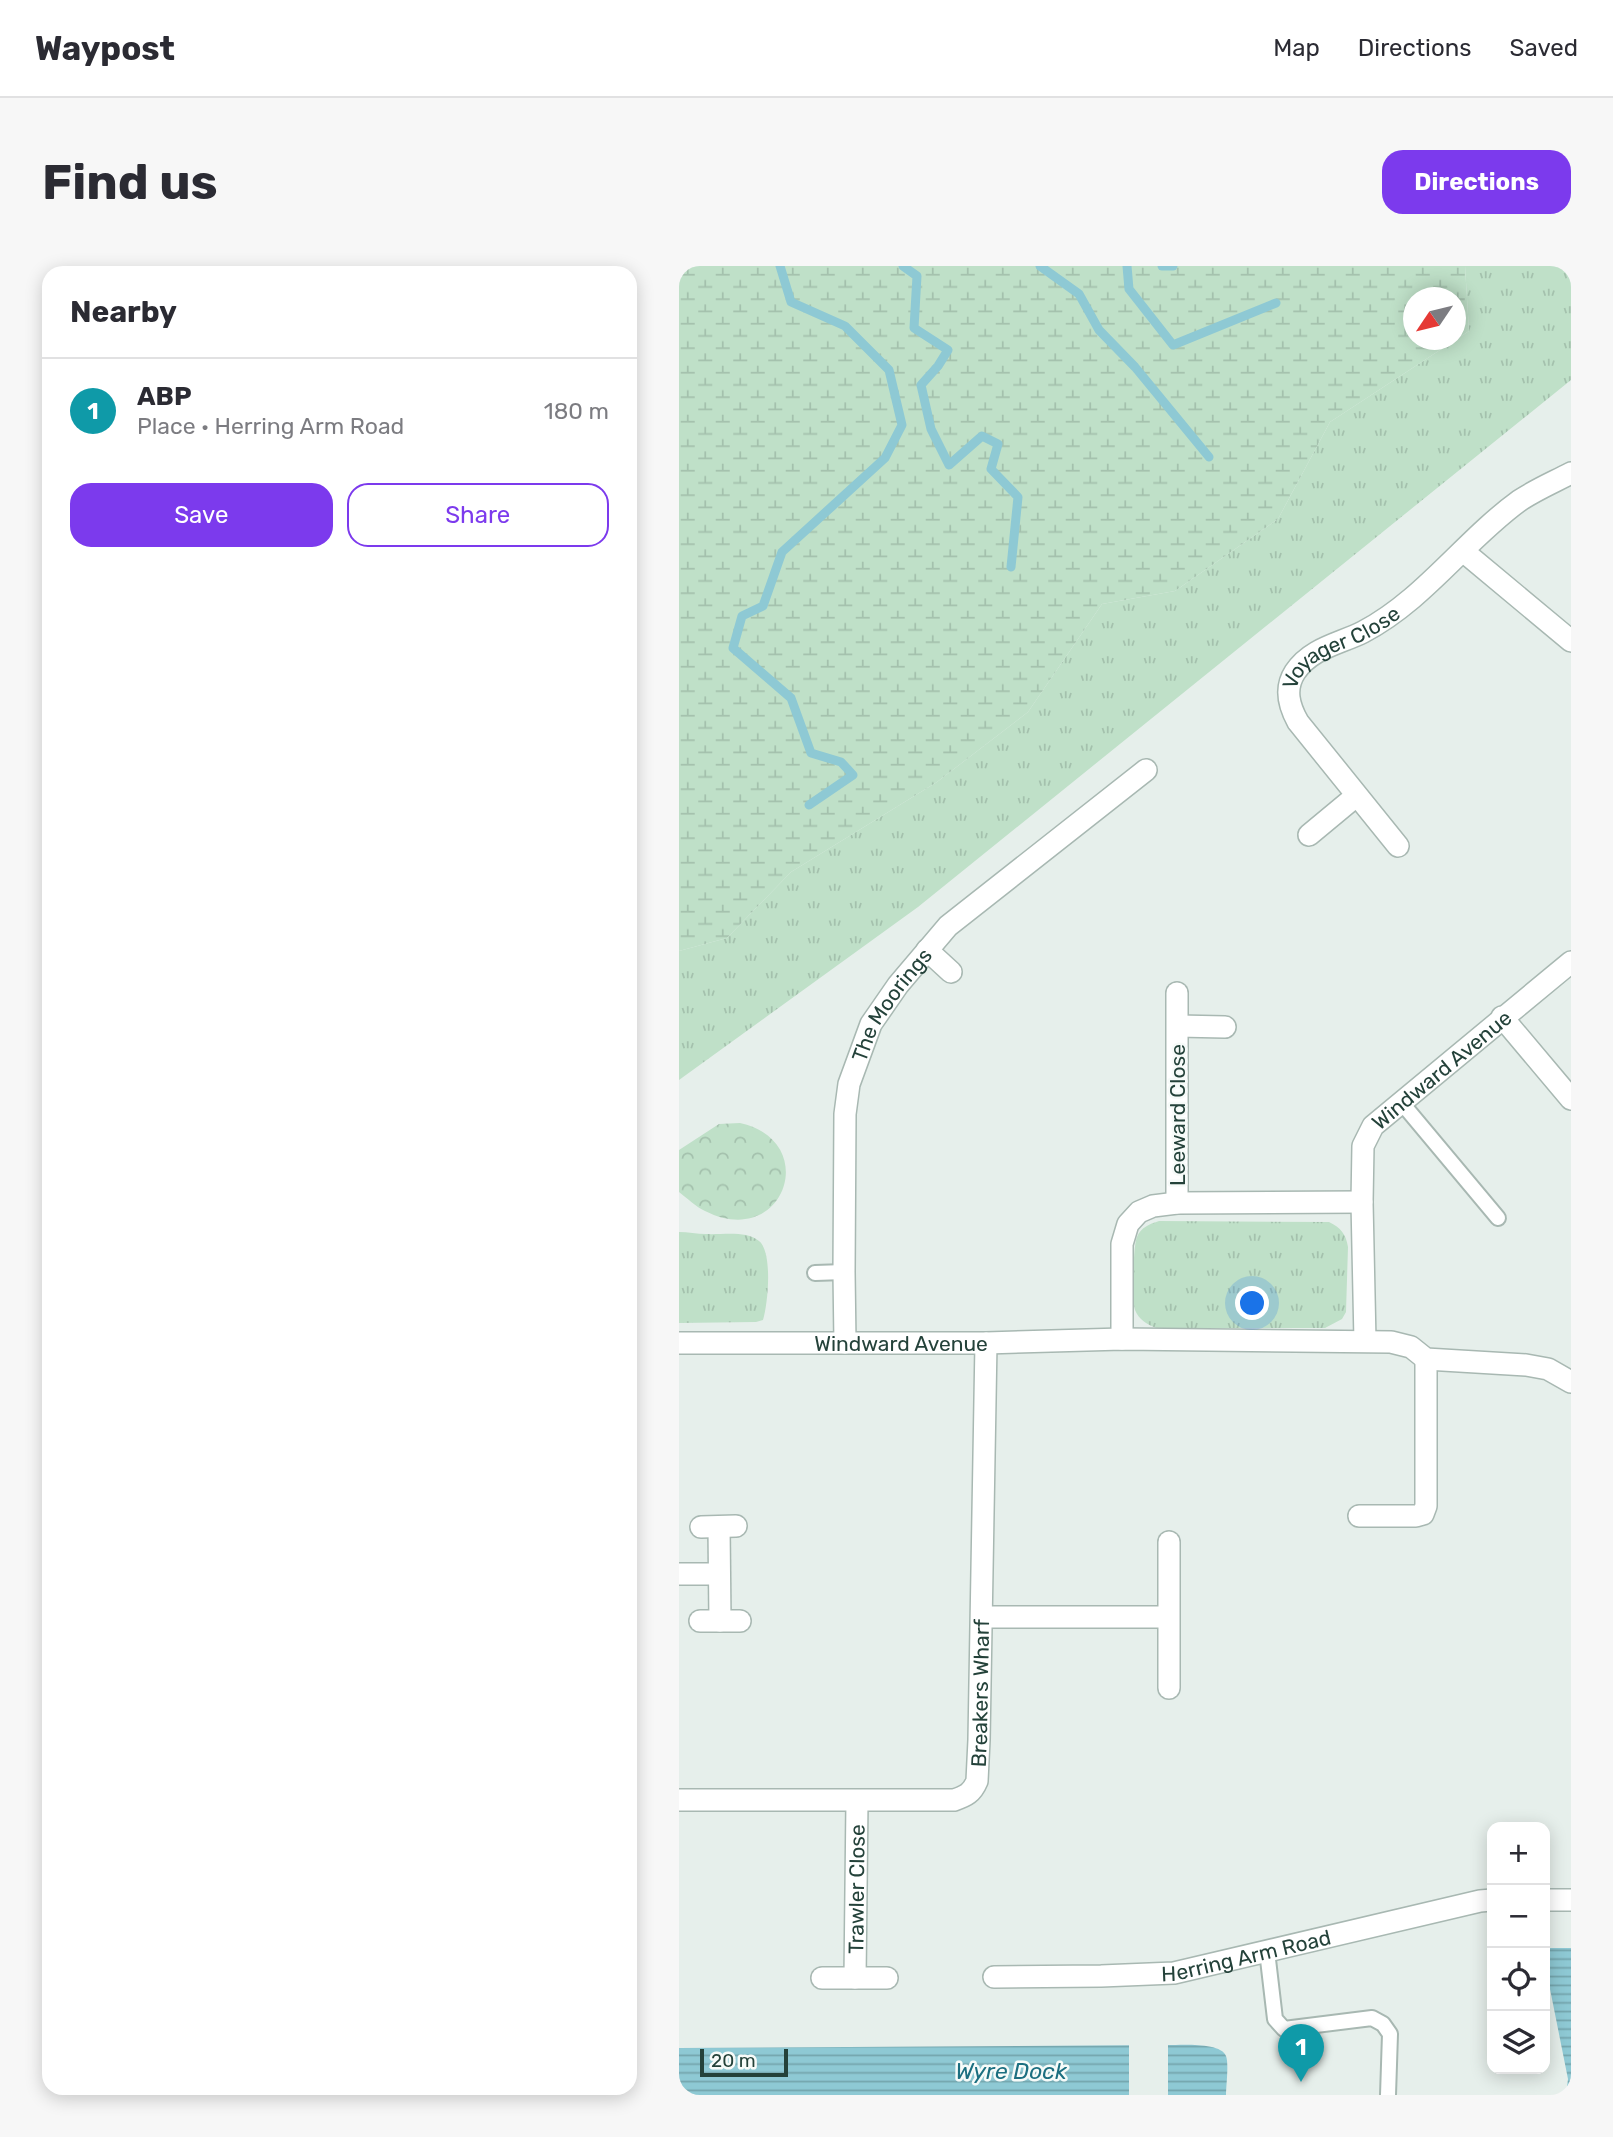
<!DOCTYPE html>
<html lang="en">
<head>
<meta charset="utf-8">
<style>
	:root { --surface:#fff; --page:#f7f7f7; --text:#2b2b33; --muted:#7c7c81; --line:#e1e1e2; --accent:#7c3aed }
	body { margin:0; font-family:Rubik,sans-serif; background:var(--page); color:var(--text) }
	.controls { position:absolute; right:21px; bottom:21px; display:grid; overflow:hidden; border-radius:14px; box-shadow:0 4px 18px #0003 }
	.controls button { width:63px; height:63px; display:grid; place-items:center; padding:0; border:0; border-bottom:2px solid var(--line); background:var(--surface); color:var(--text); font:35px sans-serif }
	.compass { position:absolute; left:724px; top:21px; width:63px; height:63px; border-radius:50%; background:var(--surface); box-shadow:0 4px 18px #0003; rotate:235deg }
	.scale { position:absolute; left:21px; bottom:18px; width:88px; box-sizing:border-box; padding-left:7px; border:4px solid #24423a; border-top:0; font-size:19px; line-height:24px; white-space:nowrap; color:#24423a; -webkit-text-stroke:5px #f7fbf9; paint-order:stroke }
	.you { position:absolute; left:574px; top:1038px; width:24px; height:24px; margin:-18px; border:5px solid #fff; border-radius:50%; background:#1a73e8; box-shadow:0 0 0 10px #1a73e833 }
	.badge { display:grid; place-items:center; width:46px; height:46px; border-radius:50%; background:var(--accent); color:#fff; font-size:23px; font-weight:700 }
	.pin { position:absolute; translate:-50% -58px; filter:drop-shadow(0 2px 4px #0008) }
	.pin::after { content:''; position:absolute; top:37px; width:24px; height:21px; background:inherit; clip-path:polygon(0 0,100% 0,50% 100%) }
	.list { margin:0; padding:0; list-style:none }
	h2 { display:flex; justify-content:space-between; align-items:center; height:91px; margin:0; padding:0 28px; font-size:30px }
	h2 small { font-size:23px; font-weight:400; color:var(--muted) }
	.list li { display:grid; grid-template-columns:46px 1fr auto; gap:21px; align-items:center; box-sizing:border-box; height:105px; padding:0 28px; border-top:2px solid var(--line) }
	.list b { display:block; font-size:26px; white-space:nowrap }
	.list p { margin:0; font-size:23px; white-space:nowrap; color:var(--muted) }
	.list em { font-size:23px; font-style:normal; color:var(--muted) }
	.actions { display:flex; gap:14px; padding:21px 28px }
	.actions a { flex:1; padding:16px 0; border:2px solid var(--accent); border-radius:21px; text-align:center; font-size:24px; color:var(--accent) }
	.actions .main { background:var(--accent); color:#fff }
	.icon { flex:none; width:38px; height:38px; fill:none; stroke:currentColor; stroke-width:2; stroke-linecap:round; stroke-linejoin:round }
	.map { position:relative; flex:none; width:892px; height:1829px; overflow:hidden; border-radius:21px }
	header { display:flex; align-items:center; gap:42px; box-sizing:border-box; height:98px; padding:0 35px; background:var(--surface); border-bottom:2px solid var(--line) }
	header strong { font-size:33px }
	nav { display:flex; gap:38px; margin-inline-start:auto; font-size:24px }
	.intro { display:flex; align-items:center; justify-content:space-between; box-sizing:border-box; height:168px; padding:0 42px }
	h1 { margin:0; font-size:49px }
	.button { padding:18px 32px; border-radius:21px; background:var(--accent); color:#fff; font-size:24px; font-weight:700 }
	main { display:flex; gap:42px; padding:0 42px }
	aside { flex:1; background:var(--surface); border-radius:21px; box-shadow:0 4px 18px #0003 }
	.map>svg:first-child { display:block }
	.grass { fill:url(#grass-tufts) }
	.forest { fill:url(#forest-crowns) }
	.wetland { fill:url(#wetland-marsh); fill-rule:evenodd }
	.water { fill:url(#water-rules) }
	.pier { fill:#e6efeb }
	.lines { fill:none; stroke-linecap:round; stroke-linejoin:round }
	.stream { stroke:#8ec9d4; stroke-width:9 }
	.lane-casing { stroke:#a8b8b2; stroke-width:18 }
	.street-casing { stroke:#a8b8b2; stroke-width:24 }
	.lane { stroke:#fff; stroke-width:14 }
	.street { stroke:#fff; stroke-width:21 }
	.labels { text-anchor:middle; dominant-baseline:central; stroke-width:5; stroke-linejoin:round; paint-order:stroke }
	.street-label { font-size:21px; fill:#24423a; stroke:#f7fbf9 }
	.water-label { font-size:23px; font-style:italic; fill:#1c6f80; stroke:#f7fbf9 }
</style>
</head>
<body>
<header>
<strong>Waypost</strong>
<nav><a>Map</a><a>Directions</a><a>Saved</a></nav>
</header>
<div class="intro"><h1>Find us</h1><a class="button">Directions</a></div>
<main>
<aside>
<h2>Nearby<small></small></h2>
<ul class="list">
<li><span class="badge" style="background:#0f9aa8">1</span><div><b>ABP</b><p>Place · Herring Arm Road</p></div><em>180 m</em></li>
</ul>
<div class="actions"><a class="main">Save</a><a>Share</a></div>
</aside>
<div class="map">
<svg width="892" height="1829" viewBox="0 0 892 1829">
	<defs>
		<pattern id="grass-tufts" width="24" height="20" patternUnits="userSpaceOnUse" patternTransform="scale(1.75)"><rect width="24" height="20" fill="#bfe0c8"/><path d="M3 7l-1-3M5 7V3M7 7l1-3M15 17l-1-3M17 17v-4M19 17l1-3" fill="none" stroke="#a4c1ad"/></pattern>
		<pattern id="forest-crowns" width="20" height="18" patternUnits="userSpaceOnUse" patternTransform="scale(1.75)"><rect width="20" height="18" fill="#bfe0c8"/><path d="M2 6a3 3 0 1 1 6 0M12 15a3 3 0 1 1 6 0" fill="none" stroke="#a4c1ad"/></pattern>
		<pattern id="wetland-marsh" width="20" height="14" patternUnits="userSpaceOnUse" patternTransform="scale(1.75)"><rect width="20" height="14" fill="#bfe0c8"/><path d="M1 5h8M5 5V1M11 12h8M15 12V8" fill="none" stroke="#a4c1ad"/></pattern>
		<pattern id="water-rules" width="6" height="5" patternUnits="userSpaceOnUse" patternTransform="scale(1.75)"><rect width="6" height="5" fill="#8ec9d4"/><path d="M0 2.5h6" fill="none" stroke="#74a5ad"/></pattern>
	</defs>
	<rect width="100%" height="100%" fill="#e6efeb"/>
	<g class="grass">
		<path d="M786,0H892V114L239,641L0,814V685L48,672L112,606L258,516L349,446L423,338L496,325L599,253L651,156L790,65Z"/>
		<path d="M480,955L650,956C662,962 667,968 669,981L667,1046L663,1053L646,1062H477C468,1058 460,1054 456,1044C453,1036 454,979 458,971C462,961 471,958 480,955Z"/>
		<path d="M0,966C9,966 18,968 27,968C43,969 67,964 80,975C94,986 89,1038 84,1054L77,1056L0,1057Z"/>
	</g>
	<path class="forest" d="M61,857C143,875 105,985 26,945C17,941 8,932 0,926V884L40,858Z"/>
	<path class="wetland" d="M0,0H786L790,65L651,156L599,253L496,325L423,338L349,446L258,516L112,606L48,672L0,685ZM734,32H776V74H734Z"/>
	<g class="water">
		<path d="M866,1682H892V1829H887L889,1813L866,1698Z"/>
		<path d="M489,1779C502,1779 542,1776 547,1790C550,1798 547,1820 547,1829H0V1782Z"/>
	</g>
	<rect class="pier" x="450" y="1779" width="39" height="50"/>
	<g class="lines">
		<g class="stream">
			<path d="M101,0L112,36L166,60L210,104L223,159L206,192L103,286L84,340L63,350L54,382L112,432L132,487L162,496L174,509L130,539"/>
			<path d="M224,0L238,10L235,62L269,84L259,100L242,119L252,163L270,199L303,170L319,178L312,203L339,231L332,301"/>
			<path d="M361,0L400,28L420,64L456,101L530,191"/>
			<path d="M448,0L450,23L494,79L597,37"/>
			<path d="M483,0H494"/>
		</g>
		<defs>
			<g id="lane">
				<path d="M722,836L819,952"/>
				<path d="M136,1007L165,1006"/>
				<path d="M588,1685L596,1753L605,1763L693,1752L704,1758L711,1768L709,1829"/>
			</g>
			<g id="street">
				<path d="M784,285L892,375"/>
				<path d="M630,569L677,530"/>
				<path id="s1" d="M719,580L619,456C610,440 605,423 616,406C632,382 660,378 684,366C745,334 785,275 840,235C856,224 875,216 892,207"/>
				<path d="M248,684L272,706"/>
				<path d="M823,751L892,833"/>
				<path d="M499,760L546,761"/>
				<path d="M498,937V727"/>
				<path d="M443,1073V978L449,958L460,946L474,940L498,937L683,936"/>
				<path id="s2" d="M686,1075L683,936L684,880L694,860L892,696"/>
				<path id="s3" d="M0,1077H307L443,1073L712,1076L732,1081L747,1093L847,1099L869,1103L892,1116"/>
				<path id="s4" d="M166,1077L165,1006L166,848L170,818L192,758L219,719L269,660L467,504"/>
				<path d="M680,1250H737L744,1248L747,1240V1093"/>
				<path d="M22,1261L57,1260"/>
				<path d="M40,1261L41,1355"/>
				<path d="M0,1308H40"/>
				<path d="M303,1351H488"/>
				<path d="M21,1355H61"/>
				<path d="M490,1422V1276"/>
				<path id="s5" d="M0,1534H275C287,1530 293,1527 298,1515L300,1474L307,1077"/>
				<path d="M866,1634H892"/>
				<path id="s6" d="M315,1711L422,1710L495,1707L801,1635L813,1634"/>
				<path d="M143,1712H208"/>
				<path id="s7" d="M176,1712L178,1535"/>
			</g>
		</defs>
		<use href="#lane" class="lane-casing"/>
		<use href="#street" class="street-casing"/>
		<use href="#lane" class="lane"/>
		<use href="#street" class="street"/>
	</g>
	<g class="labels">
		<g class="street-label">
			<text stroke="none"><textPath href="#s1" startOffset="264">Voyager Close</textPath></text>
			<text stroke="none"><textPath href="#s4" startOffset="350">The Moorings</textPath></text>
			<text stroke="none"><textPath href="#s2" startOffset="306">Windward Avenue</textPath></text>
			<text transform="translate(498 849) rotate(-90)">Leeward Close</text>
			<text stroke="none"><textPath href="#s3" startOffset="222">Windward Avenue</textPath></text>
			<text stroke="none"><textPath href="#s5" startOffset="394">Breakers Wharf</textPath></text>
			<text stroke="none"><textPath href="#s7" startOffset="89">Trawler Close</textPath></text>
			<text stroke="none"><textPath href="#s6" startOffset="254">Herring Arm Road</textPath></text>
		</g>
		<g class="water-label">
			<text x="332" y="1805">Wyre Dock</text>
		</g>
	</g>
</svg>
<div class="controls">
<button>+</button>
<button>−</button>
<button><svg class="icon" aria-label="locate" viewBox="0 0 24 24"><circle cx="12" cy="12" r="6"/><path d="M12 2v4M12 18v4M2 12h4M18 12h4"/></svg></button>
<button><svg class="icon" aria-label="layers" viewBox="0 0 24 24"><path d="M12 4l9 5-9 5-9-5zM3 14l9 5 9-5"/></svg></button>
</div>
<svg class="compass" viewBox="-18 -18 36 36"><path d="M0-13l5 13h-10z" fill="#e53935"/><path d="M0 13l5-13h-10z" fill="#7c7c81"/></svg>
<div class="scale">20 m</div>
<div class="you"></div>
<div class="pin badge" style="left:622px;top:1816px;background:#0f9aa8">1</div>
</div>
</main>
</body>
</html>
